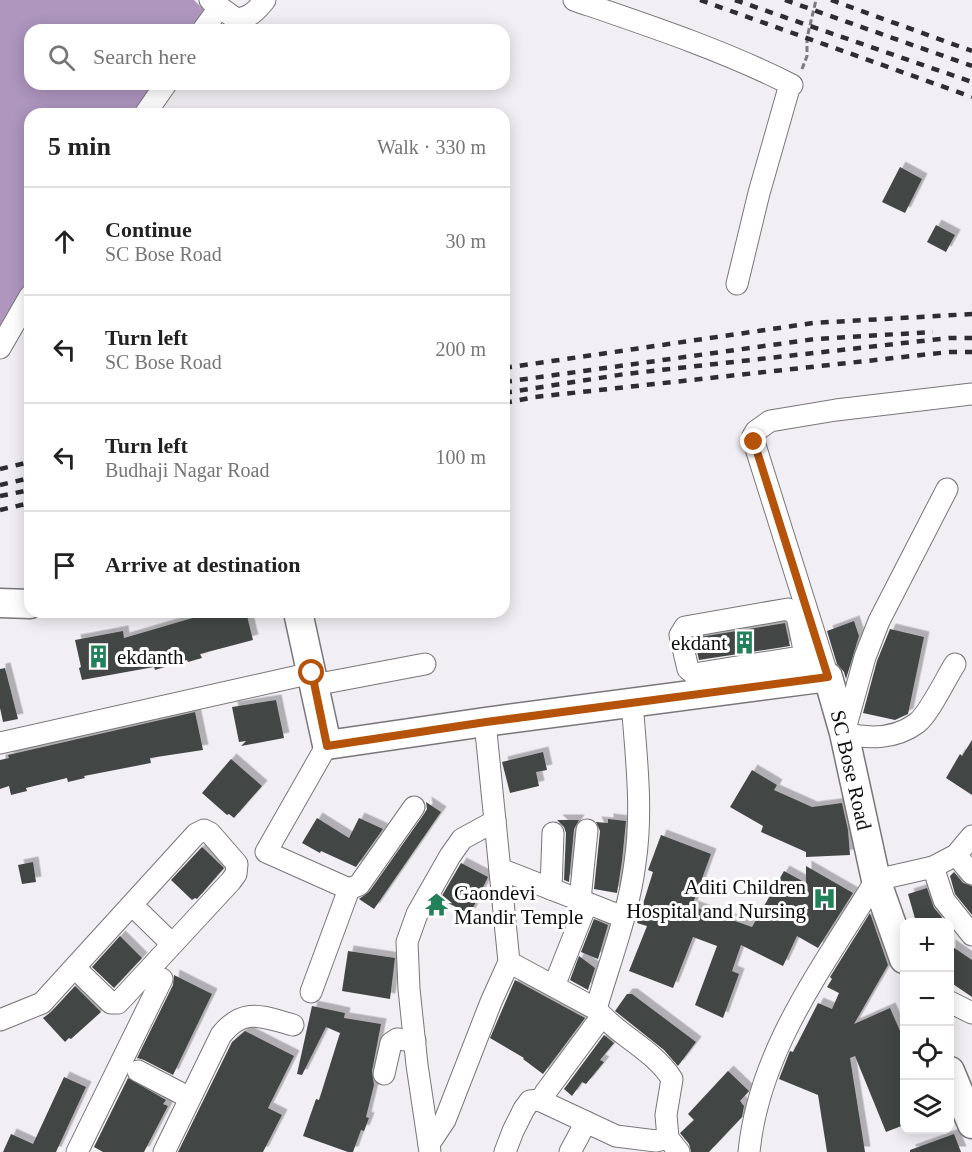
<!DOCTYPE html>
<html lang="en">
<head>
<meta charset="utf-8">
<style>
	:root { --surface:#fff; --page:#f6f6f6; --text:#222; --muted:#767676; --line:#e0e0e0 }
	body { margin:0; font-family:Georgia,serif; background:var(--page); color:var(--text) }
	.controls { position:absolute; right:18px; bottom:18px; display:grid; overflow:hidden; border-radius:12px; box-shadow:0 3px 15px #0003 }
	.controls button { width:54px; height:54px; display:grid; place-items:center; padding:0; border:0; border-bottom:2px solid var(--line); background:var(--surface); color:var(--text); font:30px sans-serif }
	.stop { position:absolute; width:18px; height:18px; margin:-14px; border:4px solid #b45309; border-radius:50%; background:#fff }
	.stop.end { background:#b45309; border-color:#fff; box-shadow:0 2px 6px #0008 }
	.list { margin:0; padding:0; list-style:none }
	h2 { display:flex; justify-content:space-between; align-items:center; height:78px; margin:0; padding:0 24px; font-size:26px }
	h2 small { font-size:20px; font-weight:400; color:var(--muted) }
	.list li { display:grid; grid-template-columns:39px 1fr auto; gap:18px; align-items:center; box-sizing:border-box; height:108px; padding:0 24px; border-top:2px solid var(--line) }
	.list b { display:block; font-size:22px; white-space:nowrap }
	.list p { margin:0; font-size:20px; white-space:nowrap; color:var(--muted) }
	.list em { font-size:20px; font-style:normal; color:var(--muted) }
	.icon { flex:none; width:33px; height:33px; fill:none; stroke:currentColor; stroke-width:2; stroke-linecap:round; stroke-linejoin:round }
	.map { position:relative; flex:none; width:972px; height:1152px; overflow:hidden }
	.search { position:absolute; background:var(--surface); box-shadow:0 3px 15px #0003; left:24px; top:24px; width:486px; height:66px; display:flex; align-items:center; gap:15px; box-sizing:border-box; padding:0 21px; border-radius:18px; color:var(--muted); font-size:22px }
	.panel { position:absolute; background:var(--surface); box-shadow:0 3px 15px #0003; left:24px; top:108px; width:486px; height:510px; border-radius:18px }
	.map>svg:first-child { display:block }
	.water { fill:#ae96bf }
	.building { fill:#434745; filter:url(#shadow) }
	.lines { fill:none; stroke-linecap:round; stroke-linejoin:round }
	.street-casing { stroke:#78767a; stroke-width:23 }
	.secondary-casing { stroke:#78767a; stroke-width:31 }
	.path { stroke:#7b7a7d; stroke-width:3; stroke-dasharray:6 3; stroke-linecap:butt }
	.street { stroke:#fff; stroke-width:21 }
	.secondary { stroke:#fff; stroke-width:28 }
	.rail { stroke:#2e2d2f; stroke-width:4.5; stroke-dasharray:8 8; stroke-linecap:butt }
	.route { stroke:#b45309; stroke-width:8 }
	.labels { text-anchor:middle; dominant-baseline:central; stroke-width:6; stroke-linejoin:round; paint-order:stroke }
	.poi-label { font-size:21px; fill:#0d0d0e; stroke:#fff; text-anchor:end }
	.street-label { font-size:21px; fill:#0d0d0e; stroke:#fff }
</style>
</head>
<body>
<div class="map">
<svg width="972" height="1152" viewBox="0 0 972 1152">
	<defs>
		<filter id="shadow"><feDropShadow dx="5.5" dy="-5.5" stdDeviation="0" flood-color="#0004"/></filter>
	</defs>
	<rect width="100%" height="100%" fill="#f2eff4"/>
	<path class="water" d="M0,0H194L205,11L194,30H30V84H160L141,114H30V292L0,340Z"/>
	<g class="building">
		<path d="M900,167L922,179L905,213L882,202Z"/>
		<path d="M936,225L955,235L946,252L927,242Z"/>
		<path d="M213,612H246L253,640L200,654L202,658L188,662L187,660L155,670L154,667L82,680L79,668L81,667L75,640L123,631L124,638Z"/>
		<path d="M854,621L859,636L846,679L844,672L837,664L827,631Z"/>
		<path d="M785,623L790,646L699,660L694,638Z"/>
		<path d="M890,629L924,637L908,714L895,720L863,713L877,661Z"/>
		<path d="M5,668L18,719L3,722L0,708V669Z"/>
		<path d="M276,700L284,738L241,746L246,741L239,742L232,707Z"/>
		<path d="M195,712L203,750L150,758L151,763L84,776L85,778L68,782L67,778L26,788L27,791L11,795L9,786L0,789V760L9,758L8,755Z"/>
		<path d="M972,740V795L946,778L960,754L962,756Z"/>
		<path d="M543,752L547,770L536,772L539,786L510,793L502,762Z"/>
		<path d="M231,759L262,786L234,818L229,814L227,815L202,793Z"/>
		<path d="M752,770L777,785L774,790L812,807L842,803L848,830L850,855L806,857V852L761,832L763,826L730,807Z"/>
		<path d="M426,802L441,812L374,909L359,899L369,892L424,814L427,809Z"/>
		<path d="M317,818L349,838L359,818L383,829L356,867L321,851L320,853L302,843Z"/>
		<path d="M608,819L626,821L622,861L617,893L594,889L600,831L596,822L608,823Z"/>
		<path d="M557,820H579L574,829L569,882L564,880L566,833L564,827Z"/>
		<path d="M661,835L711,854L692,906L752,927L784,871L806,883V866L853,893L818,948L797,936L783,966L741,945L732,971L739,974L723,1018L695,1005L717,946L693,937L673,988L629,971L647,926L637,923L653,872L648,870Z"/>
		<path d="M202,847L224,868L197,899L195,898L192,900L171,880Z"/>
		<path d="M33,862L36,882L22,884L18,865Z"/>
		<path d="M461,863L488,877L470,914L440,899Z"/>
		<path d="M954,872L963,883L972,886V915L955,894L950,876Z"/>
		<path d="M927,888L934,908L946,922H916L908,894Z"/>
		<path d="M870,913L888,965L854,1024L890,1008L904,1040V1125L886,1132L855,1056L850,1058L865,1152H827L818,1095L779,1079L790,1051L793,1052L818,1003L832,1009L839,993L827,987L832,979L830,977Z"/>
		<path d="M594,919L608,925L598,959L581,952Z"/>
		<path d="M120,936L142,958L114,988L92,967Z"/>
		<path d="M950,945L972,960V997L950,982Z"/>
		<path d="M348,951L395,958L390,999L342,991Z"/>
		<path d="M579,956L595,968L588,990L570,980Z"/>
		<path d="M174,975L212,994L173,1075L144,1060L137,1058L173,985Z"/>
		<path d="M515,980L585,1018L543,1074L523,1059L524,1058L490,1038Z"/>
		<path d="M75,986L101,1012L71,1039L69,1038L65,1042L43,1018L51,1012Z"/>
		<path d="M627,994H632L696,1042L678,1066L664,1050L615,1011Z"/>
		<path d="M312,1006L345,1013L344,1018L381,1024L372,1071L374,1085L366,1117L369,1118L364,1131L361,1130L353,1152H348L303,1136L316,1099L319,1100L340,1033L326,1027L302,1075L297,1074Z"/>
		<path d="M245,1031L294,1056L268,1108L282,1115L263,1152H178L232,1042Z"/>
		<path d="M604,1035L614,1043L600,1060L604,1062L586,1084L582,1082L572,1096L564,1089Z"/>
		<path d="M728,1071L749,1091L740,1101L744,1106L742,1117L709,1152H691L689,1144L680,1133L694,1120L688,1114Z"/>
		<path d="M64,1077L86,1087L56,1152H3L11,1134L33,1144Z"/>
		<path d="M128,1078L166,1100L163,1104L168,1106L144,1152H103L94,1147Z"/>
		<path d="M954,1134L961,1152H910V1150Z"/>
	</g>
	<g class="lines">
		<defs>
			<g id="street">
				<path d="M210,0L236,19C250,18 256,11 265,0"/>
				<path d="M574,0C647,25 723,50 792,85L789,88L759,193L737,284"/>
				<path d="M203,30L219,8"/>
				<path d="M145,114L166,84"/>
				<path d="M0,348L30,296"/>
				<path d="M947,489L879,621L865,657L844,733C868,739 896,739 917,723C929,714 946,678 955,664"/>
				<path d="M806,656L694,674L688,669L680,635L685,627L788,609L797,616L810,679"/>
				<path d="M828,677L754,442L753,436L756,431L770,421L836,410L972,394"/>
				<path d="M314,685L425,664"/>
				<path d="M0,743L312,673"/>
				<path d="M327,745L266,852L349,889"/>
				<path d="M956,855L972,874"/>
				<path d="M933,867L944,900L972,935"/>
				<path d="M500,869L623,917"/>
				<path d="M551,889L553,833"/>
				<path d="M580,900L587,830"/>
				<path d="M132,905L172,944"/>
				<path d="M509,962L596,1009C618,1036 653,1049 672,1079L666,1115L668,1138L679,1152"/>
				<path d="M554,986L587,903"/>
				<path d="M311,992L349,889L359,885L414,807"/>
				<path d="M950,1002L972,1013"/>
				<path d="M596,1009C610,961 629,912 635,863C643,810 636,755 632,702"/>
				<path d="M0,1020L42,1003L196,834L204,830L210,833L237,864L236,874L231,881L118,1003H111L75,968"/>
				<path d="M138,1071L190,1098"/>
				<path d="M384,1074L391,1043L397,1039L415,1041"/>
				<path d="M545,1093L602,1016"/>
				<path d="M429,1144L445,1120L491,1002L509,962L495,821"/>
				<path d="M77,1152L162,979"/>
				<path d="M164,1152L221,1035C244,1006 263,1017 293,1025"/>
				<path d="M430,1152L417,1065L409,989L407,942L417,914L450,856L462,839L495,821L485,722"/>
				<path d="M505,1152L513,1131L524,1109L530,1101L539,1100L616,1136L656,1141L668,1138"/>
				<path d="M570,1152L586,1122"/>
				<path d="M749,1152C759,1049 824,966 876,880L933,867L956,855L972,836"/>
			</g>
			<g id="secondary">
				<path d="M0,603L30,604"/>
				<path d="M298,612L327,745L485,722L828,677L844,733L876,880L904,959"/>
				<path d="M950,1071L972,1124"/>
			</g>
		</defs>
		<use href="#street" class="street-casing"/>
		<use href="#secondary" class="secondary-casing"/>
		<path class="path" d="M802,69L807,56V38L816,0"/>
		<use href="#street" class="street"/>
		<use href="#secondary" class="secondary"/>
		<g class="rail">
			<path d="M700,0L972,97"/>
			<path d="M735,0L972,82"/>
			<path d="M785,0L972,66"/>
			<path d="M831,0L972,51"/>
			<path d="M504,368L813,323L972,314"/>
			<path d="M504,382L815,339L933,332"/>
			<path d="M504,393L625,374L949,338H972"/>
			<path d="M504,403L535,397L949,352H972"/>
			<path d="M0,469L30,462"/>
			<path d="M0,485L30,478"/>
			<path d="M0,496L30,490"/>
			<path d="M0,510L30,503"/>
		</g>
	</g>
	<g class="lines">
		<path class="route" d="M312,673L327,746L486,722L828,677L754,442"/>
	</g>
	<defs>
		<symbol id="building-bare" viewBox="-9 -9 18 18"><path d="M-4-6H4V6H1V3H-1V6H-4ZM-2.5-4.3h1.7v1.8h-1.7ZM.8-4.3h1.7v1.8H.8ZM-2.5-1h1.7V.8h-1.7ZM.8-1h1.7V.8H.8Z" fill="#228158" stroke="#fff" stroke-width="2.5" paint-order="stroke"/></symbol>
		<symbol id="hospital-bare" viewBox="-9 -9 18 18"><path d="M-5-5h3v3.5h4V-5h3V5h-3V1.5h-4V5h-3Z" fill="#228158" stroke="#fff" stroke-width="2.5" paint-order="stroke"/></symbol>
		<symbol id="temple-bare" viewBox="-9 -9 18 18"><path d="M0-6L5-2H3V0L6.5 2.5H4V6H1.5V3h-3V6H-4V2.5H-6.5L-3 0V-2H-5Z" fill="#228158" stroke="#fff" stroke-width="2.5" paint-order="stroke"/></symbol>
	</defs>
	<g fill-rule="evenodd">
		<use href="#building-bare" x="728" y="626" width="33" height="33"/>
		<use href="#building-bare" x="82" y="640" width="33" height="33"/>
		<use href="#hospital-bare" x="808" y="882" width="33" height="33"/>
		<use href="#temple-bare" x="420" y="888" width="33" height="33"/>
	</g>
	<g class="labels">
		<g class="poi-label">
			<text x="727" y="643">ekdant</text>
			<text x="117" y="657" text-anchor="start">ekdanth</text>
			<text x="806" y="887">Aditi Children<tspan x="806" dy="24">Hospital and Nursing</tspan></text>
			<text x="454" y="893" text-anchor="start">Gaondevi<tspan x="454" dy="24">Mandir Temple</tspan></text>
		</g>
		<g class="street-label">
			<text transform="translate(851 770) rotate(77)">SC Bose Road</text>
		</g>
	</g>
</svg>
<div class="controls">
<button>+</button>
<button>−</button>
<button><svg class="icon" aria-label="locate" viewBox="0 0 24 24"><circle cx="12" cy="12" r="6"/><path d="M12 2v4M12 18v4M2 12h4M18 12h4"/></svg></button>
<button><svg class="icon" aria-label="layers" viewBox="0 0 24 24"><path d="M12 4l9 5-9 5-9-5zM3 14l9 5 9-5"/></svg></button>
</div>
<div class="stop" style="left:312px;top:673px"></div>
<div class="stop end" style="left:754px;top:442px"></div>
<div class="search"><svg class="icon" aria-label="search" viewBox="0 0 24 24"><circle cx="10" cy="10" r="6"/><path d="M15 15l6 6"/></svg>Search here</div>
<section class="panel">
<h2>5 min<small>Walk · 330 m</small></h2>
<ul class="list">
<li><svg class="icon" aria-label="ahead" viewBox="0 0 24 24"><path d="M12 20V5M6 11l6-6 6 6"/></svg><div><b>Continue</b><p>SC Bose Road</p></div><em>30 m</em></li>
<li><svg class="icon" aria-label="left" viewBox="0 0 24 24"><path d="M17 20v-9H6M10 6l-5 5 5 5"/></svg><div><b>Turn left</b><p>SC Bose Road</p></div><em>200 m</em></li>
<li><svg class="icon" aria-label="left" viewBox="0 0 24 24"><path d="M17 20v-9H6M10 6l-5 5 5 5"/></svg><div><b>Turn left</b><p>Budhaji Nagar Road</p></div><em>100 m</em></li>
<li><svg class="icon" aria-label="arrive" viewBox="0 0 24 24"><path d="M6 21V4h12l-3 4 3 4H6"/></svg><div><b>Arrive at destination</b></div></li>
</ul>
</section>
</div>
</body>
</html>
